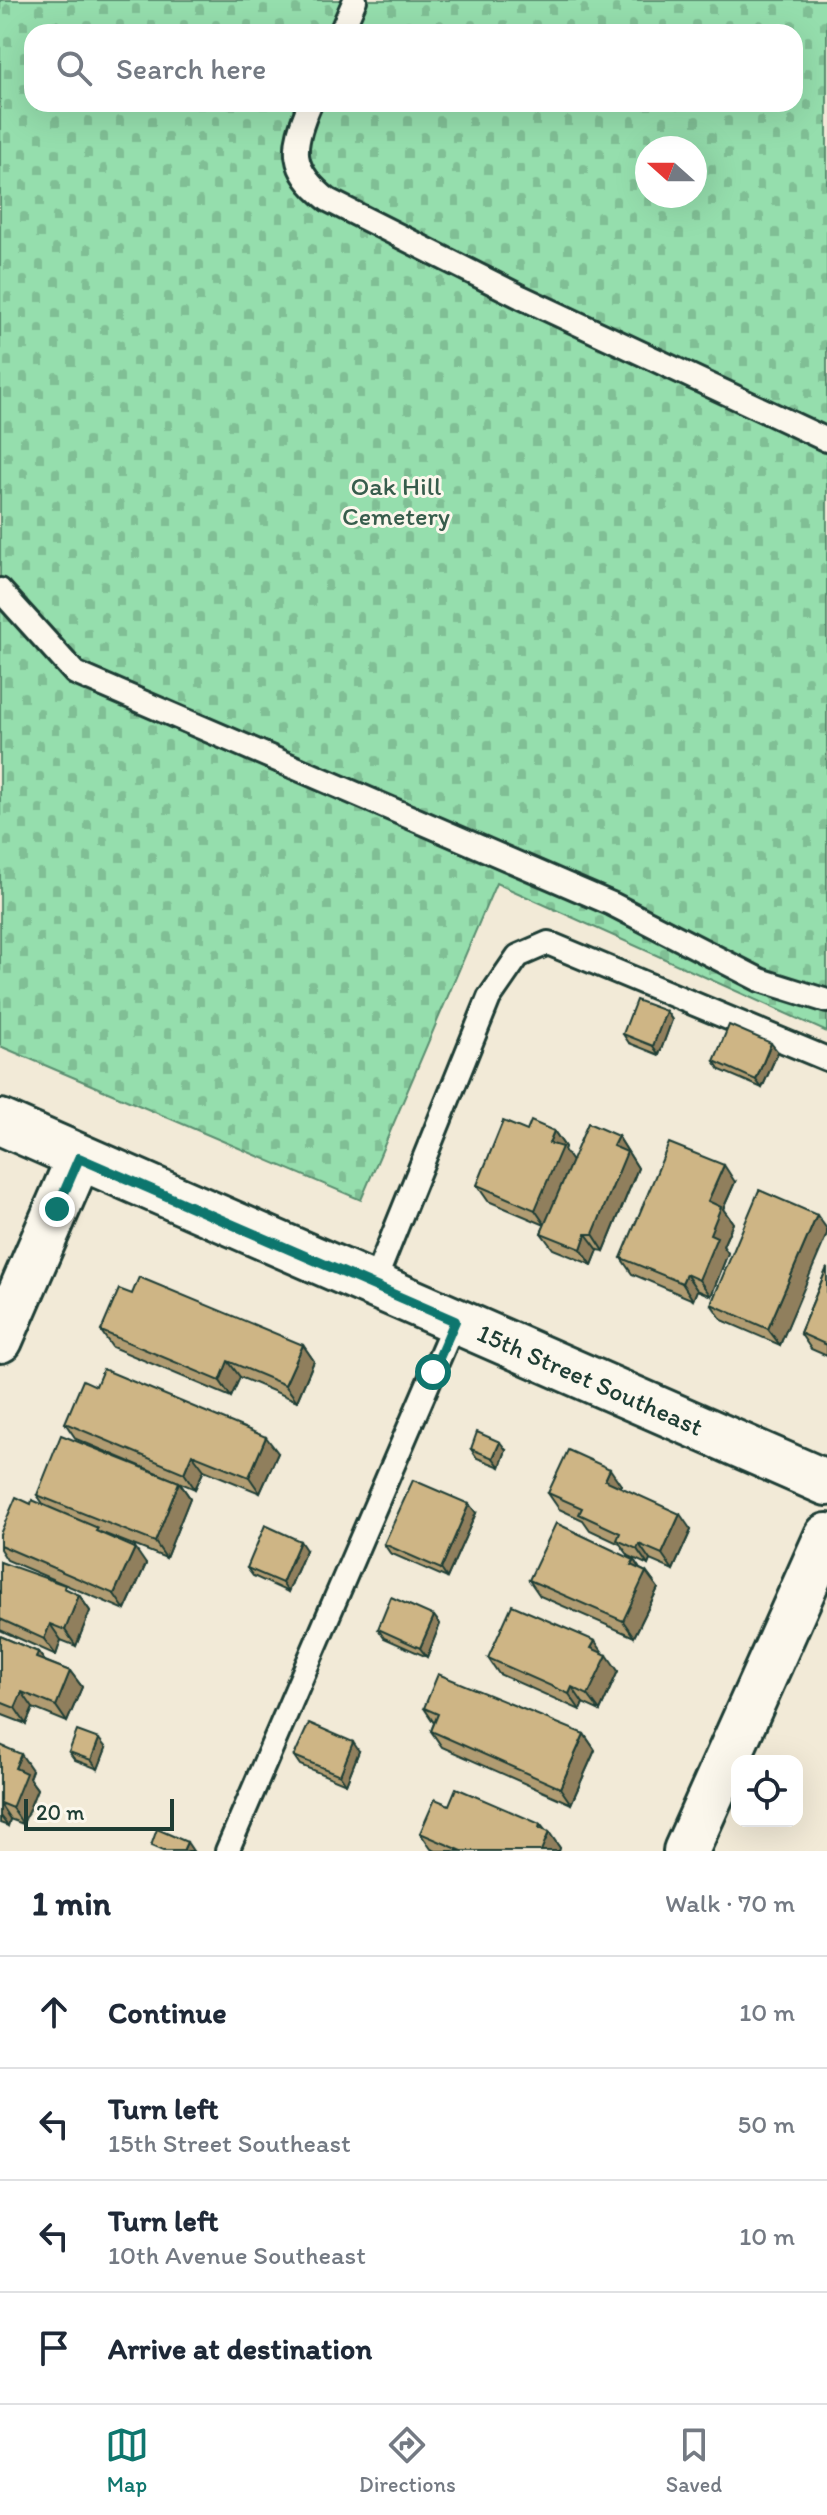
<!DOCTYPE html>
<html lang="en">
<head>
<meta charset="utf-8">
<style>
	:root { --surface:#fff; --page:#f6f6f7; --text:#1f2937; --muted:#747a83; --line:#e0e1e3; --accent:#0f766e }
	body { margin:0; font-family:Itim,sans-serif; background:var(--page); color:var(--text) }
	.controls { position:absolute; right:24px; bottom:24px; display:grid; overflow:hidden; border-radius:16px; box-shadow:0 8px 32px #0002 }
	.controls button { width:72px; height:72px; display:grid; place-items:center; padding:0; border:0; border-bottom:2px solid var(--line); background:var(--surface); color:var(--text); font:40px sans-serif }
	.compass { position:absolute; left:635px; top:136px; width:72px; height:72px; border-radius:50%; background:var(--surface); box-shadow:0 8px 32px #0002; rotate:291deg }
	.scale { position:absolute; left:24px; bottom:20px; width:150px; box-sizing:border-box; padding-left:8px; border:4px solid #1f3d34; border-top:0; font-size:22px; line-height:28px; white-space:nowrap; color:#1f3d34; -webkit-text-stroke:6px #fbf7ec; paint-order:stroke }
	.stop { position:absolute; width:24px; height:24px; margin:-18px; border:6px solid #0f766e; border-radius:50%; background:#fff }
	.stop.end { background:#0f766e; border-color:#fff; box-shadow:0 2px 8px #0008 }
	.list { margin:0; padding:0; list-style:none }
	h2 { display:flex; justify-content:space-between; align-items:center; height:104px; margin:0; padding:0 32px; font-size:34px }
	h2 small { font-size:26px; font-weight:400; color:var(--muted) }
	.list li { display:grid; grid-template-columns:52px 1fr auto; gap:24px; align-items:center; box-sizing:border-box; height:112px; padding:0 32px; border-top:2px solid var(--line) }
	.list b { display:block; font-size:30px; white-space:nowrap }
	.list p { margin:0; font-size:26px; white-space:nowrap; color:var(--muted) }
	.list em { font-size:26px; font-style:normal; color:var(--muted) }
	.icon { flex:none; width:44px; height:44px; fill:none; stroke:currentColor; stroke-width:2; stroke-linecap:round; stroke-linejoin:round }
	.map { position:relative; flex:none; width:827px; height:1851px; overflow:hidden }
	.search { position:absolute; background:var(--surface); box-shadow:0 8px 32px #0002; left:24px; right:24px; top:24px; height:88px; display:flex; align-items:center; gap:20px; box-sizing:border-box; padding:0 28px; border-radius:24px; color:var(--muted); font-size:30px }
	.sheet { height:552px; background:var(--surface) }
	nav { display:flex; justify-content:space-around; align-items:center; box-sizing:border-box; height:112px; border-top:2px solid var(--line); background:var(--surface); font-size:22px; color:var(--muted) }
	nav a { display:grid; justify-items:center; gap:4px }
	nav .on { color:var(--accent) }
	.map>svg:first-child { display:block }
	.cemetery { fill:url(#cemetery-stones); stroke:#5a8e70; stroke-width:2; fill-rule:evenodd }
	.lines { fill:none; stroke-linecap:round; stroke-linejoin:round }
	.lane-casing { stroke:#1f3d34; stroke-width:28 }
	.street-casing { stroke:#1f3d34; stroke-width:50 }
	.lane { stroke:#fbf7ec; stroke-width:22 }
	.street { stroke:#fbf7ec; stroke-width:44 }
	.wall { fill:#b19c72; stroke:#1f3d34; stroke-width:2 }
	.shaded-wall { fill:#907f5d; stroke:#1f3d34; stroke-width:2 }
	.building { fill:#ceb585; stroke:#1f3d34; stroke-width:2 }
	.route { stroke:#0f766e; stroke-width:10 }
	.labels { text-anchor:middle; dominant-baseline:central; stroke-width:6; stroke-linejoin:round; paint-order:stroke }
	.park-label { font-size:26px; fill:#375d4c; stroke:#fbf7ec }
	.street-label { font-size:26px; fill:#1f3d34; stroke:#fbf7ec }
</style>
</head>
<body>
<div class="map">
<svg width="827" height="1851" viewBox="0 0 827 1851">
	<defs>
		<pattern id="cemetery-stones" width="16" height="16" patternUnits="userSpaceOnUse" patternTransform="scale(2)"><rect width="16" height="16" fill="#95dead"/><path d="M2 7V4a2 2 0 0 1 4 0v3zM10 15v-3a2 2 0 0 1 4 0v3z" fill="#80bf95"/></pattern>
	</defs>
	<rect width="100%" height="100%" fill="#f2ead7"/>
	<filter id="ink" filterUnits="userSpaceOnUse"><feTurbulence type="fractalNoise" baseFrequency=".0125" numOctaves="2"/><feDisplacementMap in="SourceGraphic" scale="16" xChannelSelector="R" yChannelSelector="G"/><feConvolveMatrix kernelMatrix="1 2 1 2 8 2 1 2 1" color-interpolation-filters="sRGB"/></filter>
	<g filter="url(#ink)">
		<path class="cemetery" d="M0,0H827V1032L496,883L361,1200L0,1046ZM32,32H795V104H32ZM647,148H695V196H647Z"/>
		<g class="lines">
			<defs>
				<g id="lane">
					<path d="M341,32L355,0"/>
					<path d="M310,104C291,148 289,169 328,200L521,297L827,440"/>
					<path d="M0,590L75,673L612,904L760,980L827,1001"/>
					<path d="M373,1285L489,998L518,956L548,943L827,1059"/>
					<path d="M227,1851L455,1321"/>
				</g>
				<g id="street">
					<path id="s1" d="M0,1122L827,1483"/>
					<path d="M0,1340L79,1158"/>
					<path d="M686,1851L827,1536"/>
				</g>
			</defs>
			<use href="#lane" class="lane-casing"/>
			<use href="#street" class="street-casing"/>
			<use href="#lane" class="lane"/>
			<use href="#street" class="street"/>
		</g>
		<g class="wall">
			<path d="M666,1011L672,1020L659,1055L629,1043L623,1034Z"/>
			<path d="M778,1052L762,1088L720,1070L714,1061Z"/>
			<path d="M527,1131H554L565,1147L564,1150L572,1162L618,1136L638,1168L604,1251L598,1250L592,1265L553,1249L541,1233L545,1225L488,1201L477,1185Z"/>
			<path d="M735,1182L723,1209L733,1223L723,1246L728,1253L711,1296L697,1290L693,1300L632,1274L621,1258Z"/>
			<path d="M827,1229L780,1345L722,1320L711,1304Z"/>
			<path d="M827,1268V1356L811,1349L800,1333Z"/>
			<path d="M132,1294L303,1345L314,1361L297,1401L240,1377L231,1397L112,1347L101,1331Z"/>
			<path d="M96,1386L278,1453L260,1493L204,1470L195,1489L76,1439L65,1423Z"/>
			<path d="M471,1449L506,1450L500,1467L477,1458Z"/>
			<path d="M179,1482L190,1498L166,1558L100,1532L146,1564L125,1610L7,1560L0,1549V1534L31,1504L44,1505L37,1495Z"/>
			<path d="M621,1485L620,1487L691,1530L673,1570L650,1560L648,1565L629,1556L620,1544L590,1530L583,1520L559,1509L548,1493Z"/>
			<path d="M476,1513L447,1578L390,1553L384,1544Z"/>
			<path d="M306,1550L288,1592L253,1576L247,1568Z"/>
			<path d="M634,1560L640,1569L646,1572L658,1588L634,1637L540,1596L529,1580Z"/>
			<path d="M0,1562L79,1595L90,1611L76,1646L61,1640L56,1655L0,1630Z"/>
			<path d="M434,1616L440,1624L427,1657L384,1638L378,1629Z"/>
			<path d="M0,1636L38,1652L45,1661L70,1671L82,1687L67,1722L33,1708L26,1724L0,1714Z"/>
			<path d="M603,1653L618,1671L600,1711L583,1703L580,1710L499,1674L488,1658Z"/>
			<path d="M424,1708L584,1734L595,1750L571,1804L442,1747L431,1731L434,1723Z"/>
			<path d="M0,1745L32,1770L29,1778L37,1789L23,1824L10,1819L8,1826L0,1823Z"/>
			<path d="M106,1748L98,1769L75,1760L69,1752Z"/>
			<path d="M359,1751L346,1784L300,1765L294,1756Z"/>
			<path d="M449,1805L540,1824L560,1848L559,1851H436L431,1849L420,1833Z"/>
		</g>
		<g class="shaded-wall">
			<path d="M666,1011L672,1020L659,1055L653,1046Z"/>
			<path d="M771,1043L778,1052L762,1088L756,1080Z"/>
			<path d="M554,1131L565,1147L564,1150L573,1163L546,1226L535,1210L549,1143Z"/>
			<path d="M618,1136L638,1168L604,1251L593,1234L613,1146Z"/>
			<path d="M724,1165L735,1182L723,1209L733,1223L723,1246L728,1253L711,1296L699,1280L710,1234L708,1201Z"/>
			<path d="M817,1215L827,1229V1234L780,1345L768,1329Z"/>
			<path d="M586,1234L598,1250L592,1265L581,1249Z"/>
			<path d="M686,1274L697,1290L693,1300L682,1283Z"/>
			<path d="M303,1345L314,1361L297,1401L285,1385Z"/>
			<path d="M228,1361L240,1377L231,1397L220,1381Z"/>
			<path d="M266,1437L278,1453L260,1493L249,1477Z"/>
			<path d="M500,1442L506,1450L500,1467L493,1458Z"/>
			<path d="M192,1454L204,1470L195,1489L184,1473Z"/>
			<path d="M610,1469L621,1485L616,1496L605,1480Z"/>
			<path d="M179,1482L190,1498L166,1558L155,1542Z"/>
			<path d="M469,1504L476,1513L447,1578L441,1569Z"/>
			<path d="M680,1514L691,1530L673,1570L662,1554Z"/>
			<path d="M300,1541L306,1550L288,1592L282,1583Z"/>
			<path d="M639,1544L650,1560L648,1565L637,1549Z"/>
			<path d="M135,1548L146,1564L125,1610L114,1594Z"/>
			<path d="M634,1560L644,1576L646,1572L658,1588L634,1637L623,1621L631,1565Z"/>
			<path d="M79,1595L90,1611L76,1646L65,1630Z"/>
			<path d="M434,1616L440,1624L427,1657L420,1648Z"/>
			<path d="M50,1624L61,1640L56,1655L44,1639Z"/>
			<path d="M595,1641L606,1657L607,1655L618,1671L600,1711L588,1695L591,1648Z"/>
			<path d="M38,1652L50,1668L36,1658Z"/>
			<path d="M70,1671L82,1687L67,1722L56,1706Z"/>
			<path d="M572,1687L583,1703L580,1710L569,1694Z"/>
			<path d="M22,1692L33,1708L26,1724L15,1708Z"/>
			<path d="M584,1734L595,1750L571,1804L560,1788Z"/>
			<path d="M99,1739L106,1748L98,1769L91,1760Z"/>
			<path d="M353,1742L359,1751L346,1784L340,1775Z"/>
			<path d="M21,1754L32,1770L29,1778L37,1789L23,1824L12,1808L15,1768Z"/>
			<path d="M0,1804L10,1819L8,1826L0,1816Z"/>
			<path d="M540,1824L548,1835L549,1832L560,1848L559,1851H541L539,1828Z"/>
			<path d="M187,1842L193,1851H183Z"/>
		</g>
		<g class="building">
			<path d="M636,1000L666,1011L653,1046L623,1034Z"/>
			<path d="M729,1025L771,1043L756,1080L714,1061Z"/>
			<path d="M503,1121L527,1131L531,1121L554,1131L549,1143L562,1147L535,1210L477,1185Z"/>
			<path d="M588,1123L618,1136L613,1146L627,1152L593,1234H586L581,1249L541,1233Z"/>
			<path d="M669,1143L724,1165L708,1201L721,1207L710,1234L717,1237L699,1280L686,1274L682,1283L621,1258Z"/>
			<path d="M759,1190L817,1215L768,1329L711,1304Z"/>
			<path d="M827,1268V1345L800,1333Z"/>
			<path d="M139,1277L303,1345L285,1385L228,1361L220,1381L101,1331L119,1289L132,1294Z"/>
			<path d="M103,1369L266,1437L249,1477L192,1454L184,1473L65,1423L83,1380L96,1386Z"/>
			<path d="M477,1432L500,1442L493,1458L471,1449Z"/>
			<path d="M61,1435L179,1482L155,1542L37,1495Z"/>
			<path d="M568,1450L610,1469L605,1480L680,1514L662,1554L639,1544L637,1549L617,1540L620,1533L579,1514L582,1508L548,1493Z"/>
			<path d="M413,1480L469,1504L441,1569L384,1544Z"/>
			<path d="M16,1497L31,1504L32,1500L98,1528L96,1531L135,1548L114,1594L0,1545V1534Z"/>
			<path d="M556,1523L634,1560L631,1565L646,1572L623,1621L529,1580Z"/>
			<path d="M265,1525L300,1541L282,1583L247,1568Z"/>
			<path d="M0,1562L65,1585L64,1588L79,1595L65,1630L50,1624L44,1639L0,1619Z"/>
			<path d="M391,1597L434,1616L420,1648L378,1629Z"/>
			<path d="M512,1605L595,1641L591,1648L607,1655L588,1695L572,1687L569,1694L488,1658Z"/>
			<path d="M0,1636L38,1652L36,1658L70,1671L56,1706L22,1692L15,1708L0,1702Z"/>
			<path d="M438,1674L584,1734L560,1788L431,1731L438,1714L424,1708Z"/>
			<path d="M309,1723L353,1742L340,1775L294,1756Z"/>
			<path d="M77,1731L99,1739L91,1760L69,1752Z"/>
			<path d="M0,1745L21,1754L15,1768L26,1773L12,1808L0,1803Z"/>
			<path d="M456,1788L540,1824L539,1828L549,1832L541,1851H462L420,1833L435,1799L449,1805Z"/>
			<path d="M157,1829L187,1842L183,1851H163L151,1846Z"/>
		</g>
	</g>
	<g class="lines" filter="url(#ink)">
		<path class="route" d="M57,1209L79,1158L455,1321L433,1372"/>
	</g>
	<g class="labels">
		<g class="park-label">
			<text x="396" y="486">Oak Hill<tspan x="396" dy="30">Cemetery</tspan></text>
		</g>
		<g class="street-label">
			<text stroke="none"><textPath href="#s1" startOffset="644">15th Street Southeast</textPath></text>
		</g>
	</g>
</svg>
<div class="controls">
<button><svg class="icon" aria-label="locate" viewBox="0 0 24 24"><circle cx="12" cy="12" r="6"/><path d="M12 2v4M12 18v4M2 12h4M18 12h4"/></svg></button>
</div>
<svg class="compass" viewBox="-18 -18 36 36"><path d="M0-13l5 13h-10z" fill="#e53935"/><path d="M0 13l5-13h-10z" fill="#747a83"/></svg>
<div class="scale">20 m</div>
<div class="stop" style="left:433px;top:1372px"></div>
<div class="stop end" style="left:57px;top:1209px"></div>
<div class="search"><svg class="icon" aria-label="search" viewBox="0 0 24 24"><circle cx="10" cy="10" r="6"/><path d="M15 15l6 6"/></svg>Search here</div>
</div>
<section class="sheet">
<h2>1 min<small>Walk · 70 m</small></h2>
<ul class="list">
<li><svg class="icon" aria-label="ahead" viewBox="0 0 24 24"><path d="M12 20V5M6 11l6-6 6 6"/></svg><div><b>Continue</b></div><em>10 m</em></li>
<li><svg class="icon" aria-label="left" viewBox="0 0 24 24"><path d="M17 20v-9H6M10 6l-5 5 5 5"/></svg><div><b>Turn left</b><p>15th Street Southeast</p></div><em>50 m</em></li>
<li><svg class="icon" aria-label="left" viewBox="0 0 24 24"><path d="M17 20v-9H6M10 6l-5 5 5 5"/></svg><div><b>Turn left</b><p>10th Avenue Southeast</p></div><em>10 m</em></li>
<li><svg class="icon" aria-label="arrive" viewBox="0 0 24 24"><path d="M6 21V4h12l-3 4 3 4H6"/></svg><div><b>Arrive at destination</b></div></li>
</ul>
</section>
<nav>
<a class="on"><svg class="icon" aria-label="map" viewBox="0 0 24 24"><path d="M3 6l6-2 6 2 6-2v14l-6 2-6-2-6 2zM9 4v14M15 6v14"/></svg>Map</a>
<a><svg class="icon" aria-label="directions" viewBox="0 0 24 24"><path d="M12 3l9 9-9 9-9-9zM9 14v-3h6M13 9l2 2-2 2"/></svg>Directions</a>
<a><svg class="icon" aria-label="saved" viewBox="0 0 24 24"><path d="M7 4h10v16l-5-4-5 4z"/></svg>Saved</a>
</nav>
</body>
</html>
